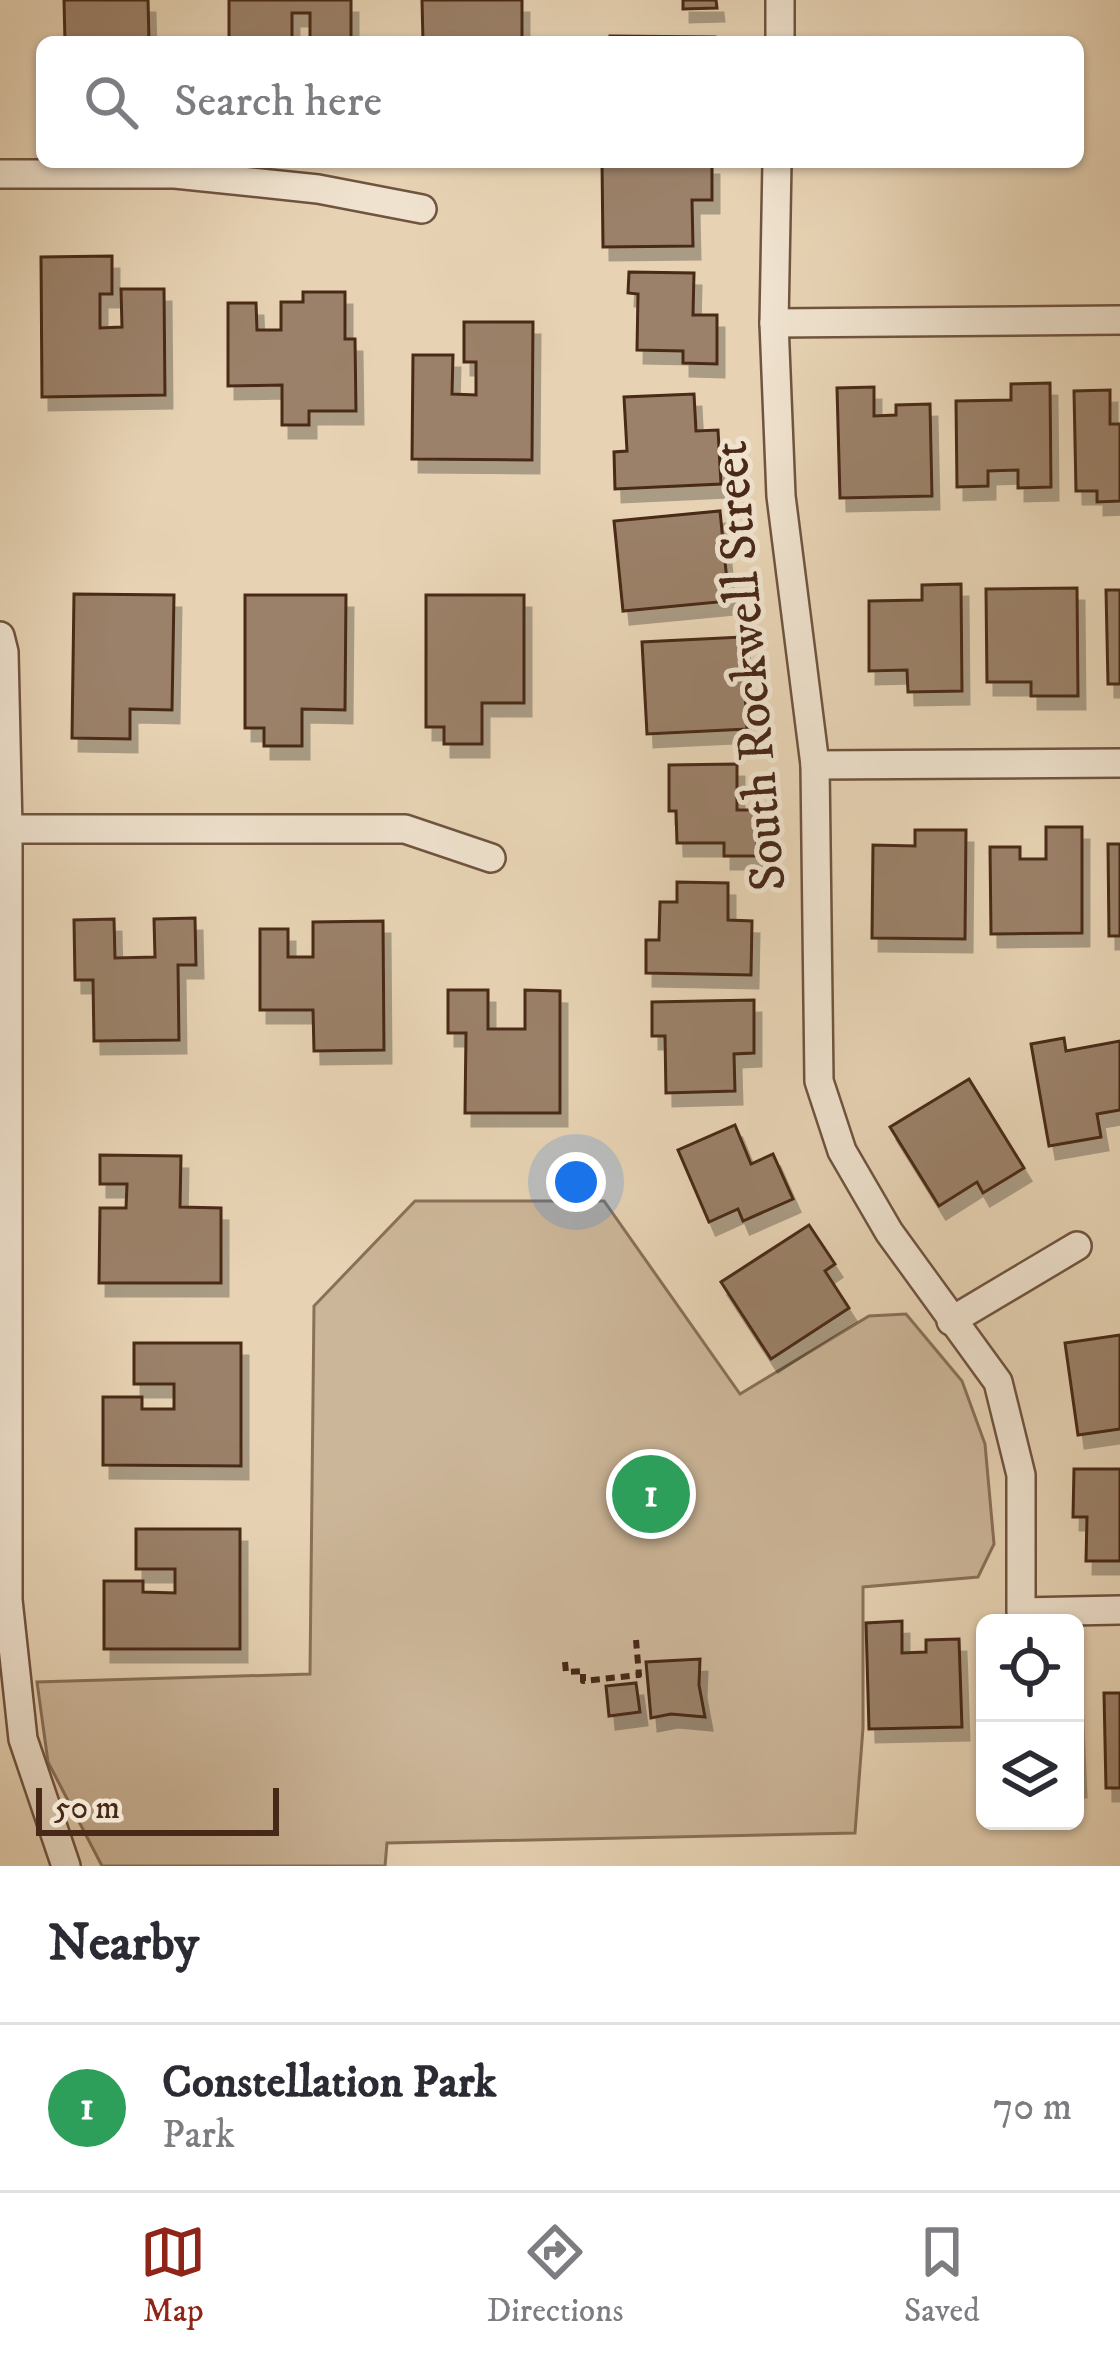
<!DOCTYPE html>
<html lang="en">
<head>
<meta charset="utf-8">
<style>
	:root { --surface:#fff; --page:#f2f2f3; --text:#2b2b33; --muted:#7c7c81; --line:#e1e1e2; --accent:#8f2418 }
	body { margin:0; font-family:"IM FELL DW Pica",serif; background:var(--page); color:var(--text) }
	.controls { position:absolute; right:36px; bottom:36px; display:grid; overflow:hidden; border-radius:18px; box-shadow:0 3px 9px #0004 }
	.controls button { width:108px; height:108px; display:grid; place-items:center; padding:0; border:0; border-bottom:3px solid var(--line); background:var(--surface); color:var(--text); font:60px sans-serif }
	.scale { position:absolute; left:36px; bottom:30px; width:243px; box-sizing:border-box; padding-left:12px; border:6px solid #482918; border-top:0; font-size:33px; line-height:42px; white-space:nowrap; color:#482918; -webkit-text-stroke:9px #efe2ce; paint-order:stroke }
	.you { position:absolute; left:576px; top:1182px; width:42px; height:42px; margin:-30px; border:9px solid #fff; border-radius:50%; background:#1a73e8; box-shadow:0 0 0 18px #1a73e833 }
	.badge { display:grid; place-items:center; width:78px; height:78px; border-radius:50%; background:var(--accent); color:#fff; font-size:39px; font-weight:700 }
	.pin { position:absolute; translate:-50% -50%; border:6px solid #fff; box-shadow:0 3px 12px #0006 }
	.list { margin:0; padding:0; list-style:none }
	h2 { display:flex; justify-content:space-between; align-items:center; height:156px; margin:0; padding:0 48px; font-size:51px }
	h2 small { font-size:39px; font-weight:400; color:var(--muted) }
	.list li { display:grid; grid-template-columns:78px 1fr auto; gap:36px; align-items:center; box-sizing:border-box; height:168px; padding:0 48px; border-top:3px solid var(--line) }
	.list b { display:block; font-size:45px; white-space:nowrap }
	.list p { margin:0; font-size:39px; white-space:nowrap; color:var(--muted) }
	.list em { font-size:39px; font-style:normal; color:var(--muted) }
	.icon { flex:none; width:66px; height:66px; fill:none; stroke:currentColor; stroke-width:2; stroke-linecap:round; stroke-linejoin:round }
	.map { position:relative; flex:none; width:1120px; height:1866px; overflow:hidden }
	.search { position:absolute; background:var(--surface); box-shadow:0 3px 9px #0004; left:36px; right:36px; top:36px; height:132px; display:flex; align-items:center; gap:30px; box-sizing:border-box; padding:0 42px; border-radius:18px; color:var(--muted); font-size:45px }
	.sheet { height:324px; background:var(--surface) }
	nav { display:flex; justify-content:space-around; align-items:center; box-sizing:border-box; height:168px; border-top:3px solid var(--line); background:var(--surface); font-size:33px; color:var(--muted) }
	nav a { display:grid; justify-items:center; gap:6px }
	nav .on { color:var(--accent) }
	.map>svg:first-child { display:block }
	.green { fill:#ccb699; stroke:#8a7058; stroke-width:3 }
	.building { fill:#9b8169; stroke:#482918; stroke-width:3; filter:url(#shadow) }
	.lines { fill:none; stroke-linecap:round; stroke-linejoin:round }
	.street-casing { stroke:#70543f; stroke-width:32 }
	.path { stroke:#482918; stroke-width:6; stroke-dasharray:9 6; stroke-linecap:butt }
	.street { stroke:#efe2ce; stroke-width:27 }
	.labels { text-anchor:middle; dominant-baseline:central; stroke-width:10; stroke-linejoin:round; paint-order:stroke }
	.street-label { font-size:51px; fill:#482918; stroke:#efe2ce }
</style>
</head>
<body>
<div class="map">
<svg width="1120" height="1866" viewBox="0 0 1120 1866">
	<defs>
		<filter id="shadow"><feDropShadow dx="7" dy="13" stdDeviation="0" flood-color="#0004"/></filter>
	</defs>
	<rect width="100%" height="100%" fill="#e7d3b4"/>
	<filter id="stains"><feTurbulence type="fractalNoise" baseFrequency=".00167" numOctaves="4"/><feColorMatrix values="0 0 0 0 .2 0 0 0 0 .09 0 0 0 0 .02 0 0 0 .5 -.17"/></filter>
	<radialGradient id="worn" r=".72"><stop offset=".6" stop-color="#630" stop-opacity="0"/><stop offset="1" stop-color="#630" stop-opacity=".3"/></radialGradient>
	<path class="green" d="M415,1201H604L740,1394L869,1316L906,1314L962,1381L985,1444L994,1544L978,1577L863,1587V1728L855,1833L387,1843L385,1866H102L48,1762L37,1682L310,1674L314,1306Z"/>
	<g class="building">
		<path d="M64,0H148L149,39L167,38V42H53H65Z"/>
		<path d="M229,0H351V42H310V13H292V42H229Z"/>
		<path d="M422,0H522V42H423Z"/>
		<path d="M683,0H716L717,8L683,9Z"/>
		<path d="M610,36L715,37V42H610Z"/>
		<path d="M602,162H712V200H692L693,246L603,247Z"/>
		<path d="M112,256V294H100V328L122,327L121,289H164L165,395L42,397L41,257Z"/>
		<path d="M629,272L694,273L693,315H717V364L683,363V351L637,350L638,294L628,293Z"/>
		<path d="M303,292H345V339H355L356,411H309V425H282V385L228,386V303H256L257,330H281V302H303Z"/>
		<path d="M464,322H533L532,460L412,459L413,355H453L452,394L476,395V362H464Z"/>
		<path d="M1050,383L1051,487L1018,488V470L988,471V486L957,487L956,401L1011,400V384Z"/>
		<path d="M874,387V416L896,415V405L930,404L932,496L840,498L837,388Z"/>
		<path d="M1110,390V424H1120V501L1097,502V491H1076L1074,391Z"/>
		<path d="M694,394L696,431L718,430L721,484L615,489L614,452L627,451L624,397Z"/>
		<path d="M720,511L729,601L623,611L614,521Z"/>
		<path d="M961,584L962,691L908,692L907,670L869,671V601L922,600V585Z"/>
		<path d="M1077,588L1078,696H1031V682H987L986,589Z"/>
		<path d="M1106,590H1120V684H1108Z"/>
		<path d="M74,594L174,595L172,710L130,709V739L72,738Z"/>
		<path d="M245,595H346L345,710L302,709V746H264V728H245Z"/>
		<path d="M426,595H524V703H482V744H444V727H426Z"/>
		<path d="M742,637L747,729L647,734L642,642Z"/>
		<path d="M737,764V810H756L757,856H724V843H677L676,811H669V765Z"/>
		<path d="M1046,827H1082V933L991,934L990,847H1020V859H1046Z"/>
		<path d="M915,830H966L965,939L872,938L873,845L915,846Z"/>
		<path d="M1108,844H1120V936H1109Z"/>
		<path d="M677,882L728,883V920L752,921L751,975L646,973V940H659L660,902H677Z"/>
		<path d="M195,918L196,965H178L179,1040L94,1041L93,980H75L74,920L114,919L115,958L155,957L154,919Z"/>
		<path d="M383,921L384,1050L314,1051L313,1010H260V929H288V957H313V922Z"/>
		<path d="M448,990H488V1029H525V990L560,991V1113H465L466,1033H448Z"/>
		<path d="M754,1000V1053L734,1054L735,1091L666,1093L665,1036H652V1002Z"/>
		<path d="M1064,1038L1066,1051L1120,1041V1110L1097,1114L1101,1137L1049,1146L1031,1044Z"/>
		<path d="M969,1079L1024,1168L983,1193L977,1182L939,1206L890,1127Z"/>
		<path d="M735,1125L751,1164L773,1154L793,1199L743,1221L738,1209L709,1222L678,1150Z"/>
		<path d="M100,1155L181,1156L180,1207L221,1208V1283H99L100,1208H126L127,1184H100Z"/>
		<path d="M809,1225L835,1264L825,1271L849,1308L771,1359L721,1282Z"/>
		<path d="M1120,1335V1429L1078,1435L1065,1343Z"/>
		<path d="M134,1343H241V1466L103,1465V1397H142V1409H174V1384H134Z"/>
		<path d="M1074,1469H1120V1561H1086L1087,1517H1073Z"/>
		<path d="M136,1529H240V1649H104V1581H143V1592L175,1593V1569H136Z"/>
		<path d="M902,1621V1653L926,1652V1640L959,1639L962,1727L869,1729L866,1623Z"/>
		<path d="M700,1659L699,1685L705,1717L671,1714L651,1718L646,1662Z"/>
		<path d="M636,1683L640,1712L609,1716L606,1686Z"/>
		<path d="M1075,1689L1079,1784H1075Z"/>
		<path d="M1104,1693H1120V1788H1106Z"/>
	</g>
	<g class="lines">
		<defs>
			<g id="street">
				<path d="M780,42V0"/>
				<path d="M777,162L774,323L781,496L815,765L819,1081L842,1151L889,1232L998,1382L1021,1475V1612L1120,1610"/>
				<path d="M0,174H175L318,189L422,209"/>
				<path d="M774,323L1120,320"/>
				<path d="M0,636L4,652L8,829V1600L23,1739L66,1866"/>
				<path d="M815,765L1120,763"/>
				<path d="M8,829H405L491,858"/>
				<path d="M951,1321L1077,1246"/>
			</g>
		</defs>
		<use href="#street" class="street-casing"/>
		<path class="path" d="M565,1662L566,1672L583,1671V1681L639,1675L636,1640"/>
		<use href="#street" class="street"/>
	</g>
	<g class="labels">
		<g class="street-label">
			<text transform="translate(750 666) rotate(-95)">South Rockwell Street</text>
		</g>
	</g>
	<rect width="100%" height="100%" filter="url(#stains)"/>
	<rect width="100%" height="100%" fill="url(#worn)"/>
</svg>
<div class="controls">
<button><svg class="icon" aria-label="locate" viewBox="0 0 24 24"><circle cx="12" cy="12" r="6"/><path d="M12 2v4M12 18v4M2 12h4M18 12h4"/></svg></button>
<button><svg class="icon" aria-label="layers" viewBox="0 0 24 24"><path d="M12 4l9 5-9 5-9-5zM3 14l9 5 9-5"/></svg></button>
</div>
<div class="scale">50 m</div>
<div class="you"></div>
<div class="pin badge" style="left:651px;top:1494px;background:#2e9e5b">1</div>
<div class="search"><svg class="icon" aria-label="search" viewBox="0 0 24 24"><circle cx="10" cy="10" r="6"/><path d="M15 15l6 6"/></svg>Search here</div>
</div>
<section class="sheet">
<h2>Nearby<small></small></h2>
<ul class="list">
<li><span class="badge" style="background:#2e9e5b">1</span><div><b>Constellation Park</b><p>Park</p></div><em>70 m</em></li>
</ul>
</section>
<nav>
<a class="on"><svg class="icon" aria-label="map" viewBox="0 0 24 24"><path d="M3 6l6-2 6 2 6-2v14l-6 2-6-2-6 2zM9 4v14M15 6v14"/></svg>Map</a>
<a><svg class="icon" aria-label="directions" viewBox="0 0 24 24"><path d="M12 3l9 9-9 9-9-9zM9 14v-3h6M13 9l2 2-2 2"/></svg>Directions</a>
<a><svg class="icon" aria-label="saved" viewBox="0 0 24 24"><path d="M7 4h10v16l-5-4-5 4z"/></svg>Saved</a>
</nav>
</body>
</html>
